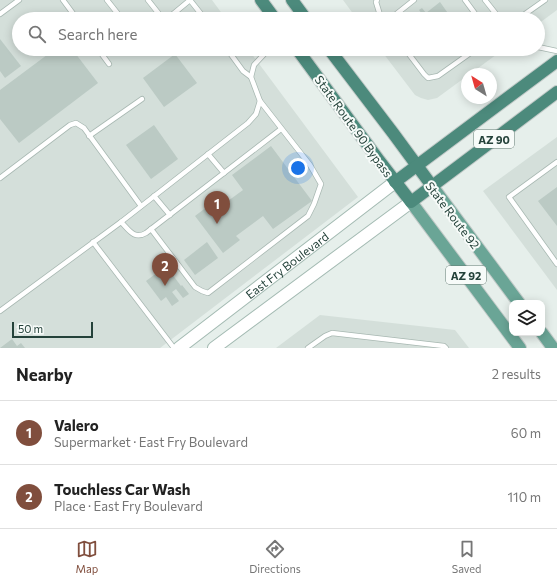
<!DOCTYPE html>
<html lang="en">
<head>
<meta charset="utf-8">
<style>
	:root { --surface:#fff; --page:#f2f2f2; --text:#222; --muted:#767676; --line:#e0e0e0; --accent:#804e3d }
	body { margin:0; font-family:Commissioner,sans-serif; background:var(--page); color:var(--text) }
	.controls { position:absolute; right:12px; bottom:12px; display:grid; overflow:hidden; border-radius:8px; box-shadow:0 2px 10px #0003 }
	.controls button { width:36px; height:36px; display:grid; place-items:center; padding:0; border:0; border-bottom:1px solid var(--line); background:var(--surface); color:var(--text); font:20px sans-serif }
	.compass { position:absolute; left:461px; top:68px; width:36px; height:36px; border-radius:50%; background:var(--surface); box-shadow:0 2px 10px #0003; rotate:323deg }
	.scale { position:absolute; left:12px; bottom:10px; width:81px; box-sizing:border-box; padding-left:4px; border:2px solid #24423a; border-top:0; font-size:11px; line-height:14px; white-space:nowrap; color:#24423a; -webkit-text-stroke:3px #f7fbf9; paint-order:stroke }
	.you { position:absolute; left:298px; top:168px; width:14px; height:14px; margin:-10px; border:3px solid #fff; border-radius:50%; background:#1a73e8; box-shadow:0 0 0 6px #1a73e833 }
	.badge { display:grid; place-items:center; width:26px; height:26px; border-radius:50%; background:var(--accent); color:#fff; font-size:13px; font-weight:700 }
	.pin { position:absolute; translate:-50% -33px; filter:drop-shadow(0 1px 2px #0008) }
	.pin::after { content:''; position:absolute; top:21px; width:14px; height:12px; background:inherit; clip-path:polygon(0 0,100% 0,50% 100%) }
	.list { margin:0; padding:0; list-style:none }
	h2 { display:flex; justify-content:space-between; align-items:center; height:52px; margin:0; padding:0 16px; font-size:17px }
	h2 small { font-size:13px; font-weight:400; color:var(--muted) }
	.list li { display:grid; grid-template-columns:26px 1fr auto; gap:12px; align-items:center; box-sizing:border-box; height:64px; padding:0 16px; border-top:1px solid var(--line) }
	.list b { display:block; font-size:15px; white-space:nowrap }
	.list p { margin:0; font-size:13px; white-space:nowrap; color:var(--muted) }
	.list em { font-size:13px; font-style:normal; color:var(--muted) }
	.icon { flex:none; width:22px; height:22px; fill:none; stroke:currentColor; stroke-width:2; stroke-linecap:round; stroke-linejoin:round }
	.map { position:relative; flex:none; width:557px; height:348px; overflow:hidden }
	.search { position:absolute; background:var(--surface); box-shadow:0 2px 10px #0003; left:12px; right:12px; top:12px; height:44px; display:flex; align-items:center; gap:10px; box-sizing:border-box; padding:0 14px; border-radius:22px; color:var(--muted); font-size:15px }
	.sheet { height:180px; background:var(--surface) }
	nav { display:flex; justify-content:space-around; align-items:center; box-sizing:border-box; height:56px; border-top:1px solid var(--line); background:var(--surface); font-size:11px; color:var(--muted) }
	nav a { display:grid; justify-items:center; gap:2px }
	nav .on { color:var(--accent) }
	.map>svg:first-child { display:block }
	.built { fill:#d4dfda }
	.building { fill:#bbcac4 }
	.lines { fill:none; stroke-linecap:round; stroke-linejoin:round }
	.service-casing { stroke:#a8b8b2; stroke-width:6 }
	.secondary-casing { stroke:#a4bbb3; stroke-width:14 }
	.primary-casing { stroke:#c2cac8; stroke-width:14 }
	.trunk-casing { stroke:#c2cac8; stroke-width:14 }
	.service { stroke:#fff; stroke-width:4.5 }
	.secondary { stroke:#fff; stroke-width:12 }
	.primary { stroke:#6aa596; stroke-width:12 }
	.trunk { stroke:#4c8a7c; stroke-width:12 }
	.labels { text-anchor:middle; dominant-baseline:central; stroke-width:4; stroke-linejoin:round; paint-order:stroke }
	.shield { fill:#f7fbf9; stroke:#637a73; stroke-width:1 }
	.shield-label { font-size:11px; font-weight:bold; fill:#24423a }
	.street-label { font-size:12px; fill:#24423a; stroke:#f7fbf9 }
</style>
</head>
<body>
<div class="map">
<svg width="557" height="348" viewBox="0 0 557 348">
	<rect width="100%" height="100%" fill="#e6efeb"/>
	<g class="built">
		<path d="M0,0H212L226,19H19V49H248L358,197L160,348H0Z"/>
		<path d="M343,0H557V10L538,24V19H357Z"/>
		<path d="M380,49H504L470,74H467V76L437,98L428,100L421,98L415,95Z"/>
		<path d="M557,137V290L483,191Z"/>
		<path d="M320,315L455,330L469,348H276Z"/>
	</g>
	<g class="building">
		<path d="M440,2L452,19H417L423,15L419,10L422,8L426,13Z"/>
		<path d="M0,39L21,66L5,78L0,71Z"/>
		<path d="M55,49H72L98,83L19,143L0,119V90Z"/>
		<path d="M175,54L197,83L164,107L143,78Z"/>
		<path d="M154,125L178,159L151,179L126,145Z"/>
		<path d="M271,146L312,201L273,229L263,216L236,236L240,240L223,253L195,216L212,203L217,209L243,190L232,175Z"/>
		<path d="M557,187V226L538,201Z"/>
		<path d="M207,242L218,258L195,275L184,260Z"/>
		<path d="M166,266L181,286L182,285L189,294L183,298L176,289L172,292L179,301L172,306L166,297L161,301L146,281Z"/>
		<path d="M12,339L17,346L21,343L25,348H0Z"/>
	</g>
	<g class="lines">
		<defs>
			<g id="service">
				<path d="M63,0L77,19"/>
				<path d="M107,0L122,19"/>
				<path d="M148,0L163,19"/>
				<path d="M190,0L205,19"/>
				<path d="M377,0L376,2L380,15L383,19"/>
				<path d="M465,0L479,19"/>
				<path d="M485,0L500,19"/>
				<path d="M0,14L19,0"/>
				<path d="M167,19L190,0"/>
				<path d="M390,19L414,0"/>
				<path d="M518,19L545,0"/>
				<path d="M538,47L557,51"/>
				<path d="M98,49L109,64"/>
				<path d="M227,49L243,71L251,77"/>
				<path d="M405,49L424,74L428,78L438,76L476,49"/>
				<path d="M89,136L142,99"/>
				<path d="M208,154L224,173"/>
				<path d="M557,162L509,197L557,264"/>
				<path d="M0,178L70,125L76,123L84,128L141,206"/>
				<path d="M154,196L170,215"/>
				<path d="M121,222C129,230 134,240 146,233L281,129"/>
				<path d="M151,229L195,287L202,291L208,293L308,216L314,204L321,184L310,165L260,101"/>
				<path d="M93,242L174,348"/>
				<path d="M0,311L121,222L248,123L256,114L260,101L251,77L254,65L269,49"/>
				<path d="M308,348L325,336L332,333L444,346L446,348"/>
			</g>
			<g id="secondary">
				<path id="s1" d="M179,348L395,182"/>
				<path d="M214,348L411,202"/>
			</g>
			<g id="primary">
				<path d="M432,186L519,303"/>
				<path d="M411,202L520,348"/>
				<path d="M542,333L553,348"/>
			</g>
			<g id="trunk">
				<path d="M261,0L275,19"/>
				<path d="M292,0L306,19"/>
				<path d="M297,49L378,159L411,202L557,92"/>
				<path d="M329,49L393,133L432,186"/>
				<path d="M395,182L557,61"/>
			</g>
		</defs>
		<use href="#service" class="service-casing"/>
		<use href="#secondary" class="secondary-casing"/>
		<use href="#primary" class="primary-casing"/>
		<use href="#trunk" class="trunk-casing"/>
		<use href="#service" class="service"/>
		<use href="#secondary" class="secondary"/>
		<use href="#primary" class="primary"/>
		<use href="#trunk" class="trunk"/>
	</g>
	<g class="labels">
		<g class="shield">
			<rect x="474" y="130" width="40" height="18" rx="3"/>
			<rect x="446" y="266" width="40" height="18" rx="3"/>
		</g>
		<g class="shield-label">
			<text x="494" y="139">AZ 90</text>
			<text x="466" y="275">AZ 92</text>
		</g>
		<g class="street-label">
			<text transform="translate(354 126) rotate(54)">State Route 90 Bypass</text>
			<text transform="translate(453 215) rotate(53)">State Route 92</text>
			<text stroke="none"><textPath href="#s1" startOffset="136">East Fry Boulevard</textPath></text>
		</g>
	</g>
</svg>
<div class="controls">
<button><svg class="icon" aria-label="layers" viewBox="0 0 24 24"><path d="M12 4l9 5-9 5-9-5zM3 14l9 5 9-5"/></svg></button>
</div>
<svg class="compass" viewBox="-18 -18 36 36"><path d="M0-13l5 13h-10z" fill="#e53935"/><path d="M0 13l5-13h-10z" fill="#767676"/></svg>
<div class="scale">50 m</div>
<div class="you"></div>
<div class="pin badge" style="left:217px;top:224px">1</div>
<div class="pin badge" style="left:165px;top:286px">2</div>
<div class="search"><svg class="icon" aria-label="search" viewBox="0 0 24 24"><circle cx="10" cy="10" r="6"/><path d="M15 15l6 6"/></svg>Search here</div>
</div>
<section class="sheet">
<h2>Nearby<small>2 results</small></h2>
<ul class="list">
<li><span class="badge">1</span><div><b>Valero</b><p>Supermarket · East Fry Boulevard</p></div><em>60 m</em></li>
<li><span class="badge">2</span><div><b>Touchless Car Wash</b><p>Place · East Fry Boulevard</p></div><em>110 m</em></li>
</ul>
</section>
<nav>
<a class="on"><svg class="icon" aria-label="map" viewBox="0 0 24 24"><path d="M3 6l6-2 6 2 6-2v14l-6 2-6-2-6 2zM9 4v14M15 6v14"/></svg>Map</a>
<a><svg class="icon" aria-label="directions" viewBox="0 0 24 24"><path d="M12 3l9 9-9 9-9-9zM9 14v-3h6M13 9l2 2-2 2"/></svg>Directions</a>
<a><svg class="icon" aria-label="saved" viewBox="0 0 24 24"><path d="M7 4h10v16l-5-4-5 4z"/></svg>Saved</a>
</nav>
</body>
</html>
